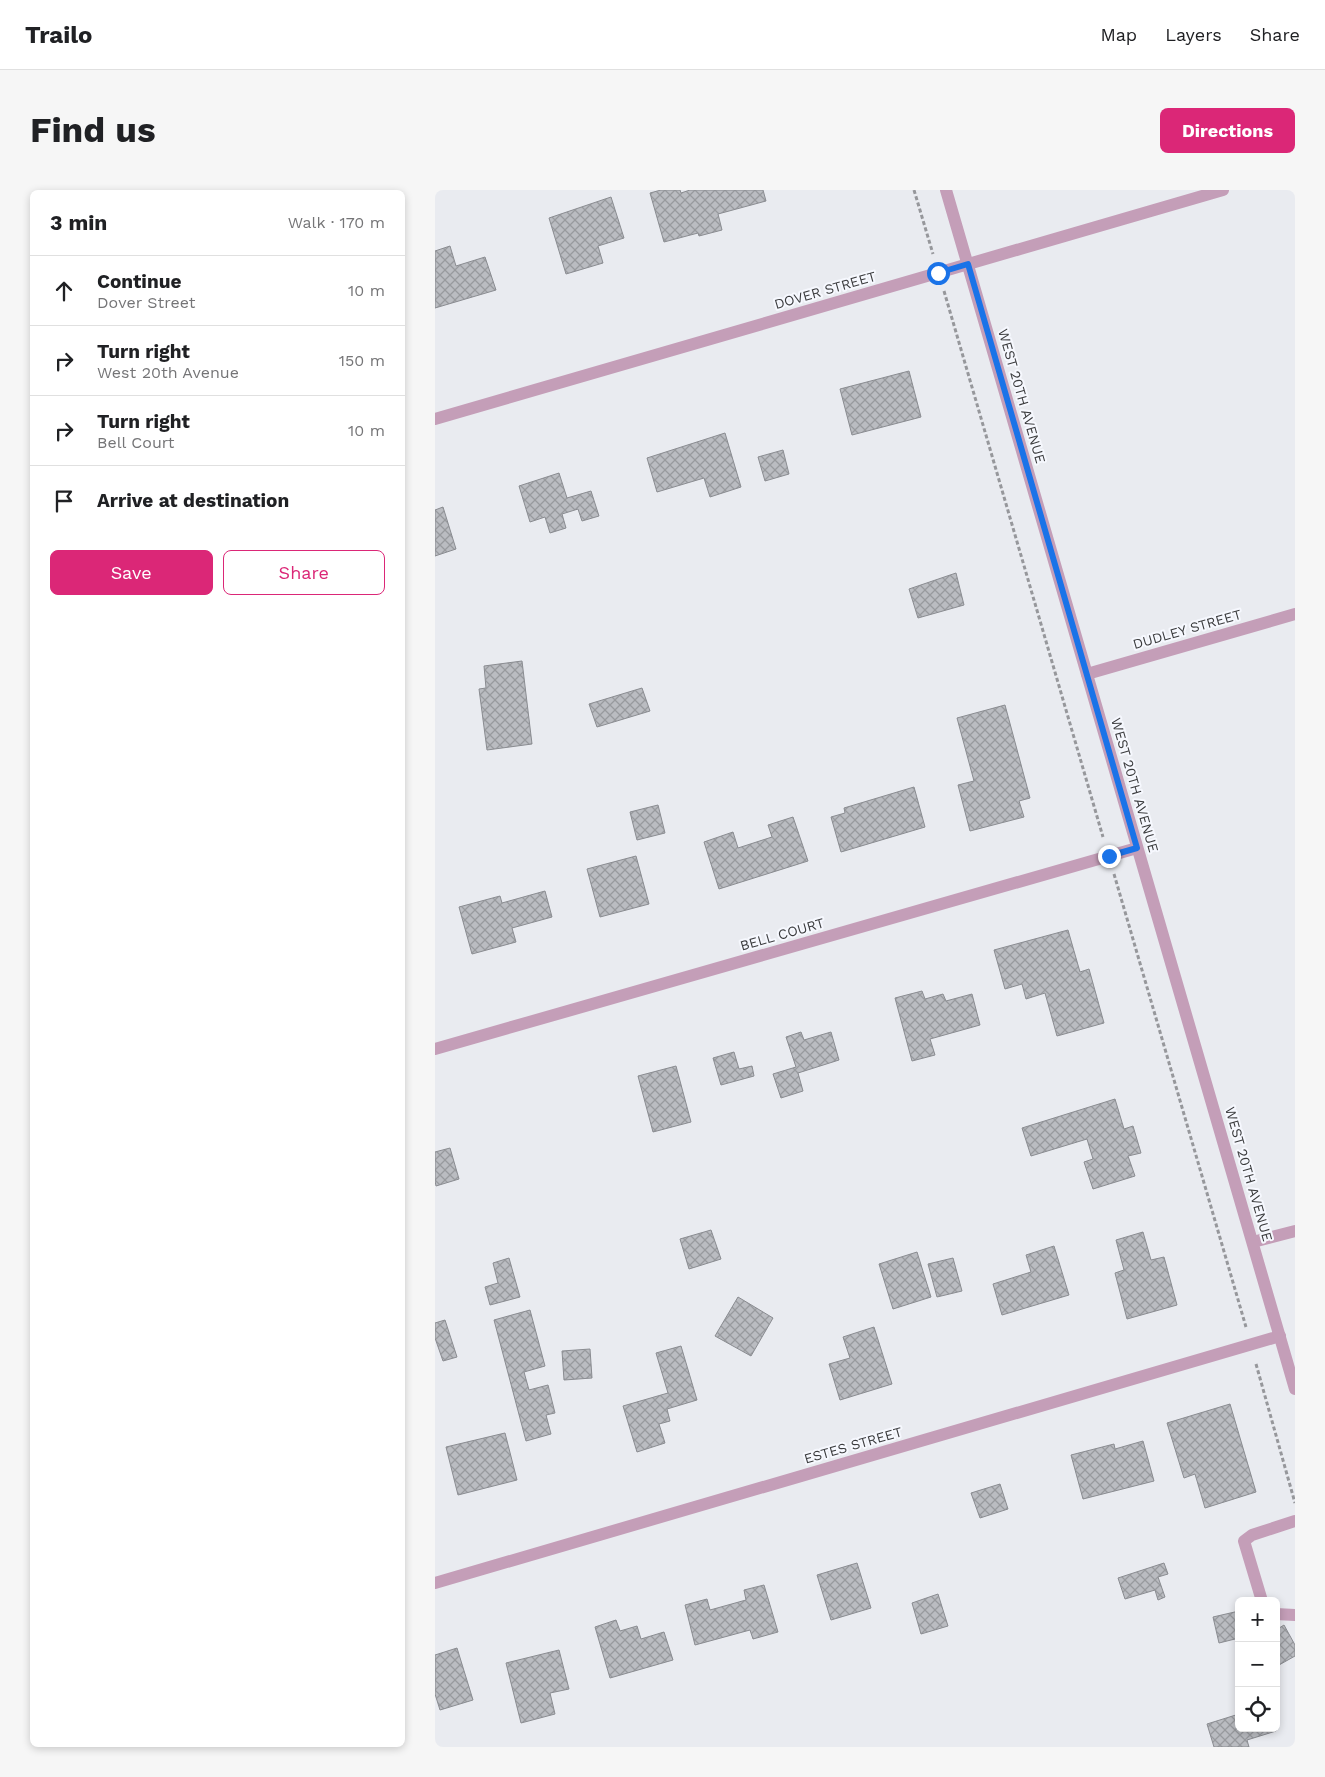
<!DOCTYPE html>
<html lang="en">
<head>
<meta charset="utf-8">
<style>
	:root { --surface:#fff; --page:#f6f6f6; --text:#202124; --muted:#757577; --line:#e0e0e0; --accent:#db2777 }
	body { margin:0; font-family:"Work Sans",sans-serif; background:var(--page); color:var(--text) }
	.controls { position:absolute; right:15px; bottom:15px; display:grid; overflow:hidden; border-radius:8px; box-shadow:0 2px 8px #0003 }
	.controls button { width:45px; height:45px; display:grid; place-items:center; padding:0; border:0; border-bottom:1px solid var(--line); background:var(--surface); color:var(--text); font:25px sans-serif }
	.stop { position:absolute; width:15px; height:15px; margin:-11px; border:4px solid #1a73e8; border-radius:50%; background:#fff }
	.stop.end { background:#1a73e8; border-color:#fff; box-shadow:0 1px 5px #0008 }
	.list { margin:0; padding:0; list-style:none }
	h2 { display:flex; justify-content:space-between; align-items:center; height:65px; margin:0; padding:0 20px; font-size:21px }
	h2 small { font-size:16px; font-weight:400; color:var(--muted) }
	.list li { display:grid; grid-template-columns:32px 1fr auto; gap:15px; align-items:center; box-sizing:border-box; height:70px; padding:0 20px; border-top:1px solid var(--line) }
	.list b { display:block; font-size:19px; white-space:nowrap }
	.list p { margin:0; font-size:16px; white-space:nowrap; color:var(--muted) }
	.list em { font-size:16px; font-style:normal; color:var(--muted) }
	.actions { display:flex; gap:10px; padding:15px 20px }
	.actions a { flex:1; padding:11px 0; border:1px solid var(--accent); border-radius:8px; text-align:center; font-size:18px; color:var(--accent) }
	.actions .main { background:var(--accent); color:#fff }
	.icon { flex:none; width:28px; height:28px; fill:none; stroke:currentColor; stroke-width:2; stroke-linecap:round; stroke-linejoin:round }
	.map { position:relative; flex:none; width:860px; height:1557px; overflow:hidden; border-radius:8px }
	header { display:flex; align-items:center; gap:30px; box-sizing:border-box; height:70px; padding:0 25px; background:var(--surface); border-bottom:1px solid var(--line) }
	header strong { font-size:24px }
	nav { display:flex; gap:28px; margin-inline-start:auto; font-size:18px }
	.intro { display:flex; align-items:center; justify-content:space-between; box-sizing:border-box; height:120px; padding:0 30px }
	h1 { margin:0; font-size:35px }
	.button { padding:12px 22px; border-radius:8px; background:var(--accent); color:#fff; font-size:18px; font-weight:700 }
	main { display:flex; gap:30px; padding:0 30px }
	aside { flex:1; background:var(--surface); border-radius:8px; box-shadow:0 2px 8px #0003 }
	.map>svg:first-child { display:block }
	.building { fill:url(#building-cross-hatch); stroke:#8a8c91 }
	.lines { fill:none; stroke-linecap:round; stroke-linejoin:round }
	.path { stroke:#96979b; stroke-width:3; stroke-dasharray:4 2.5; stroke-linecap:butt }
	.service { stroke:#c49eb8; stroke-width:12 }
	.minor { stroke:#c49eb8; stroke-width:12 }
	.tertiary { stroke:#c49eb8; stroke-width:12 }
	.route { stroke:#1a73e8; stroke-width:6 }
	.labels { text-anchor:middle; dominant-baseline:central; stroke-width:4; stroke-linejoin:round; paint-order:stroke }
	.street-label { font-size:14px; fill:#3a3b3d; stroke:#f6f8fe }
</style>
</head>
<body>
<header>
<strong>Trailo</strong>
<nav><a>Map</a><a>Layers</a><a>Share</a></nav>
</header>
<div class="intro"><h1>Find us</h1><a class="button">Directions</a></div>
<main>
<aside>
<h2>3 min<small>Walk · 170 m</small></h2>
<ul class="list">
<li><svg class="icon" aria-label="ahead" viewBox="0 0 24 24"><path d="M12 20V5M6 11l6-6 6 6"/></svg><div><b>Continue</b><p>Dover Street</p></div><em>10 m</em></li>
<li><svg class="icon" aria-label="right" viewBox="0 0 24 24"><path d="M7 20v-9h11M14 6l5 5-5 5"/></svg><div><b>Turn right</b><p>West 20th Avenue</p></div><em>150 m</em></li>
<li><svg class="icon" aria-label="right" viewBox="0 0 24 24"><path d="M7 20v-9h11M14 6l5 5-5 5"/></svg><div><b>Turn right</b><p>Bell Court</p></div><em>10 m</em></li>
<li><svg class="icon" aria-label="arrive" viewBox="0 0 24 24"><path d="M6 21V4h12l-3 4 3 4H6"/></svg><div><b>Arrive at destination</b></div></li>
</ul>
<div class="actions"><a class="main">Save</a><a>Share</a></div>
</aside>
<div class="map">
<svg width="860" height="1557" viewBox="0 0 860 1557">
	<defs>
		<pattern id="building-cross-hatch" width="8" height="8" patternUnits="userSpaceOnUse" patternTransform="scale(1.25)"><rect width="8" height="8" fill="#babcc1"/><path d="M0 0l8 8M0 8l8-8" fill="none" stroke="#989a9e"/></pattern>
	</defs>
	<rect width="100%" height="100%" fill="#e9ebf0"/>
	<g class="building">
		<path d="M226,0H245L246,3L255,0H328L331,11L283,24L287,40L264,46L263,43L229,52L215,3Z"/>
		<path d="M176,7L189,48L163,56L168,73L131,84L114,28Z"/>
		<path d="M15,56L21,76L50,67L61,100L0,118V61Z"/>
		<path d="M474,181L486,227L417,245L405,199Z"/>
		<path d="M290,243L306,297L275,307L269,288L222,302L212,268Z"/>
		<path d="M348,260L354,284L330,291L323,267Z"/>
		<path d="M124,283L132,308L156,301L164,326L147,331L143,319L127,324L131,338L115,343L110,327L95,332L84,296Z"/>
		<path d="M8,317L21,359L0,366V320Z"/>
		<path d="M521,383L529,415L483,428L474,399Z"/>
		<path d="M87,471L97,554L52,560L44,499L51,498L49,476Z"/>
		<path d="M207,498L215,521L162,537L154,514Z"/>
		<path d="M570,515L595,608L584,611L589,627L535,641L523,595L539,591L522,528Z"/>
		<path d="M479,597L490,637L406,662L396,627L410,623L409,618Z"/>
		<path d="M223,615L230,643L202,650L195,622Z"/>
		<path d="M358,627L373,671L284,699L269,652L298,642L303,658L337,647L333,635Z"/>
		<path d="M201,666L214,714L165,727L152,679Z"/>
		<path d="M110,701L117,727L77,738L81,752L37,764L24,717L65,706L67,713Z"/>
		<path d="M633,740L645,782L654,779L669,833L622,846L610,803L591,809L587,794L570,799L559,760Z"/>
		<path d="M487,801L490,809L508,804L511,811L537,804L545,835L495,849L500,865L477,871L460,808Z"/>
		<path d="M366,842L369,850L396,842L404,870L363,883L368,901L346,908L338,884L361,877L351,847Z"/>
		<path d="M299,862L304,879L317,876L319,886L286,895L278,868Z"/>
		<path d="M241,876L256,932L218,942L203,886Z"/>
		<path d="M680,909L689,939L698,936L706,963L693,966L700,986L658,999L649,972L658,969L652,949L596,966L587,938Z"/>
		<path d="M15,958L24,989L1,996L0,991V962Z"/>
		<path d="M276,1040L286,1069L254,1079L245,1049Z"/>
		<path d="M708,1042L716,1070L729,1067L742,1115L692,1129L680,1083L689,1080L681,1050Z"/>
		<path d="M619,1056L634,1105L567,1125L558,1094L596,1082L591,1065Z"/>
		<path d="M482,1062L496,1107L458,1119L444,1074Z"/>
		<path d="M74,1068L85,1107L55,1115L50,1097L63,1093L58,1073Z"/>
		<path d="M518,1068L527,1101L502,1107L493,1074Z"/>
		<path d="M303,1107L338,1128L316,1166L280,1146Z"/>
		<path d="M95,1120L110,1176L89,1182L94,1200L113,1195L120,1223L111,1225L116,1244L91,1251L59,1130Z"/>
		<path d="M10,1130L22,1167L8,1171L0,1148V1133Z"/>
		<path d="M439,1137L457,1194L405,1210L394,1174L415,1168L408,1147Z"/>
		<path d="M246,1156L262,1210L232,1219L235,1231L224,1234L230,1253L202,1262L188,1216L233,1203L221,1163Z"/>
		<path d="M155,1159L157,1188L129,1190L127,1161Z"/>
		<path d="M795,1214L821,1302L770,1318L760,1284L749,1288L732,1233Z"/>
		<path d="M70,1243L82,1290L23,1305L11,1257Z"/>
		<path d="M708,1251L719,1291L648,1309L636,1265L679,1254L680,1259Z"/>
		<path d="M565,1294L573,1319L545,1328L536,1303Z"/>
		<path d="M422,1373L436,1418L396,1430L382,1385Z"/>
		<path d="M729,1373L733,1384L723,1387L730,1407L723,1410L720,1400L690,1409L683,1388Z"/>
		<path d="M329,1395L343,1442L318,1449L315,1440L260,1455L250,1415L272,1409L275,1420L311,1410L309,1400Z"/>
		<path d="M503,1404L513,1436L486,1444L477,1413Z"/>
		<path d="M804,1421V1448L784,1453L778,1427Z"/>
		<path d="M181,1430L185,1441L202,1436L206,1449L229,1442L238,1470L175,1488L160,1437Z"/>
		<path d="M849,1435L860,1455V1466L844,1475L841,1471V1440Z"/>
		<path d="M22,1458L38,1510L5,1520L0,1504V1465Z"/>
		<path d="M124,1460L134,1499L115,1503L120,1524L86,1533L71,1473Z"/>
		<path d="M804,1524V1538H841V1541L812,1550L814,1557H779L772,1534Z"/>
	</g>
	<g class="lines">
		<g class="path">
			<path d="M479,0L498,64"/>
			<path d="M509,101L668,647"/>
			<path d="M679,684L811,1137"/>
			<path d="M821,1174L860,1313"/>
		</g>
		<g class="service">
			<path d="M827,1411L809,1351L817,1345L860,1331"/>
			<path d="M841,1424L860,1425"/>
		</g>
		<g class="minor">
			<path d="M0,229L788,0"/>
			<path d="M652,484L860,424"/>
			<path d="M0,859L702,658"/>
			<path d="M818,1052L860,1041"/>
			<path d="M0,1393L845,1146"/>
		</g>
		<path class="tertiary" d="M511,0L860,1199"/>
	</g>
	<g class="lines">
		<path class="route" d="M503,83L533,74L702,658L674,666"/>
	</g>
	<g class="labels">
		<g class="street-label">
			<text transform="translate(390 100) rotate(-16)">DOVER STREET</text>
			<text transform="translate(587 206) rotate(74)">WEST 20TH AVENUE</text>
			<text transform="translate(752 439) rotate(-16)">DUDLEY STREET</text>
			<text transform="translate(700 595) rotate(74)">WEST 20TH AVENUE</text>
			<text transform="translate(347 744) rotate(-16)">BELL COURT</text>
			<text transform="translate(814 984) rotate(74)">WEST 20TH AVENUE</text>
			<text transform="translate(418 1255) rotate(-16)">ESTES STREET</text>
		</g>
	</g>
</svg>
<div class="controls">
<button>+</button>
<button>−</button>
<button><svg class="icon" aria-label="locate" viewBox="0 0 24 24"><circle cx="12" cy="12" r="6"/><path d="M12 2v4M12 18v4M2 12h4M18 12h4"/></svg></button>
</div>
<div class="stop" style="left:503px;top:83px"></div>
<div class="stop end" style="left:674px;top:666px"></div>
</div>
</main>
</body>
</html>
